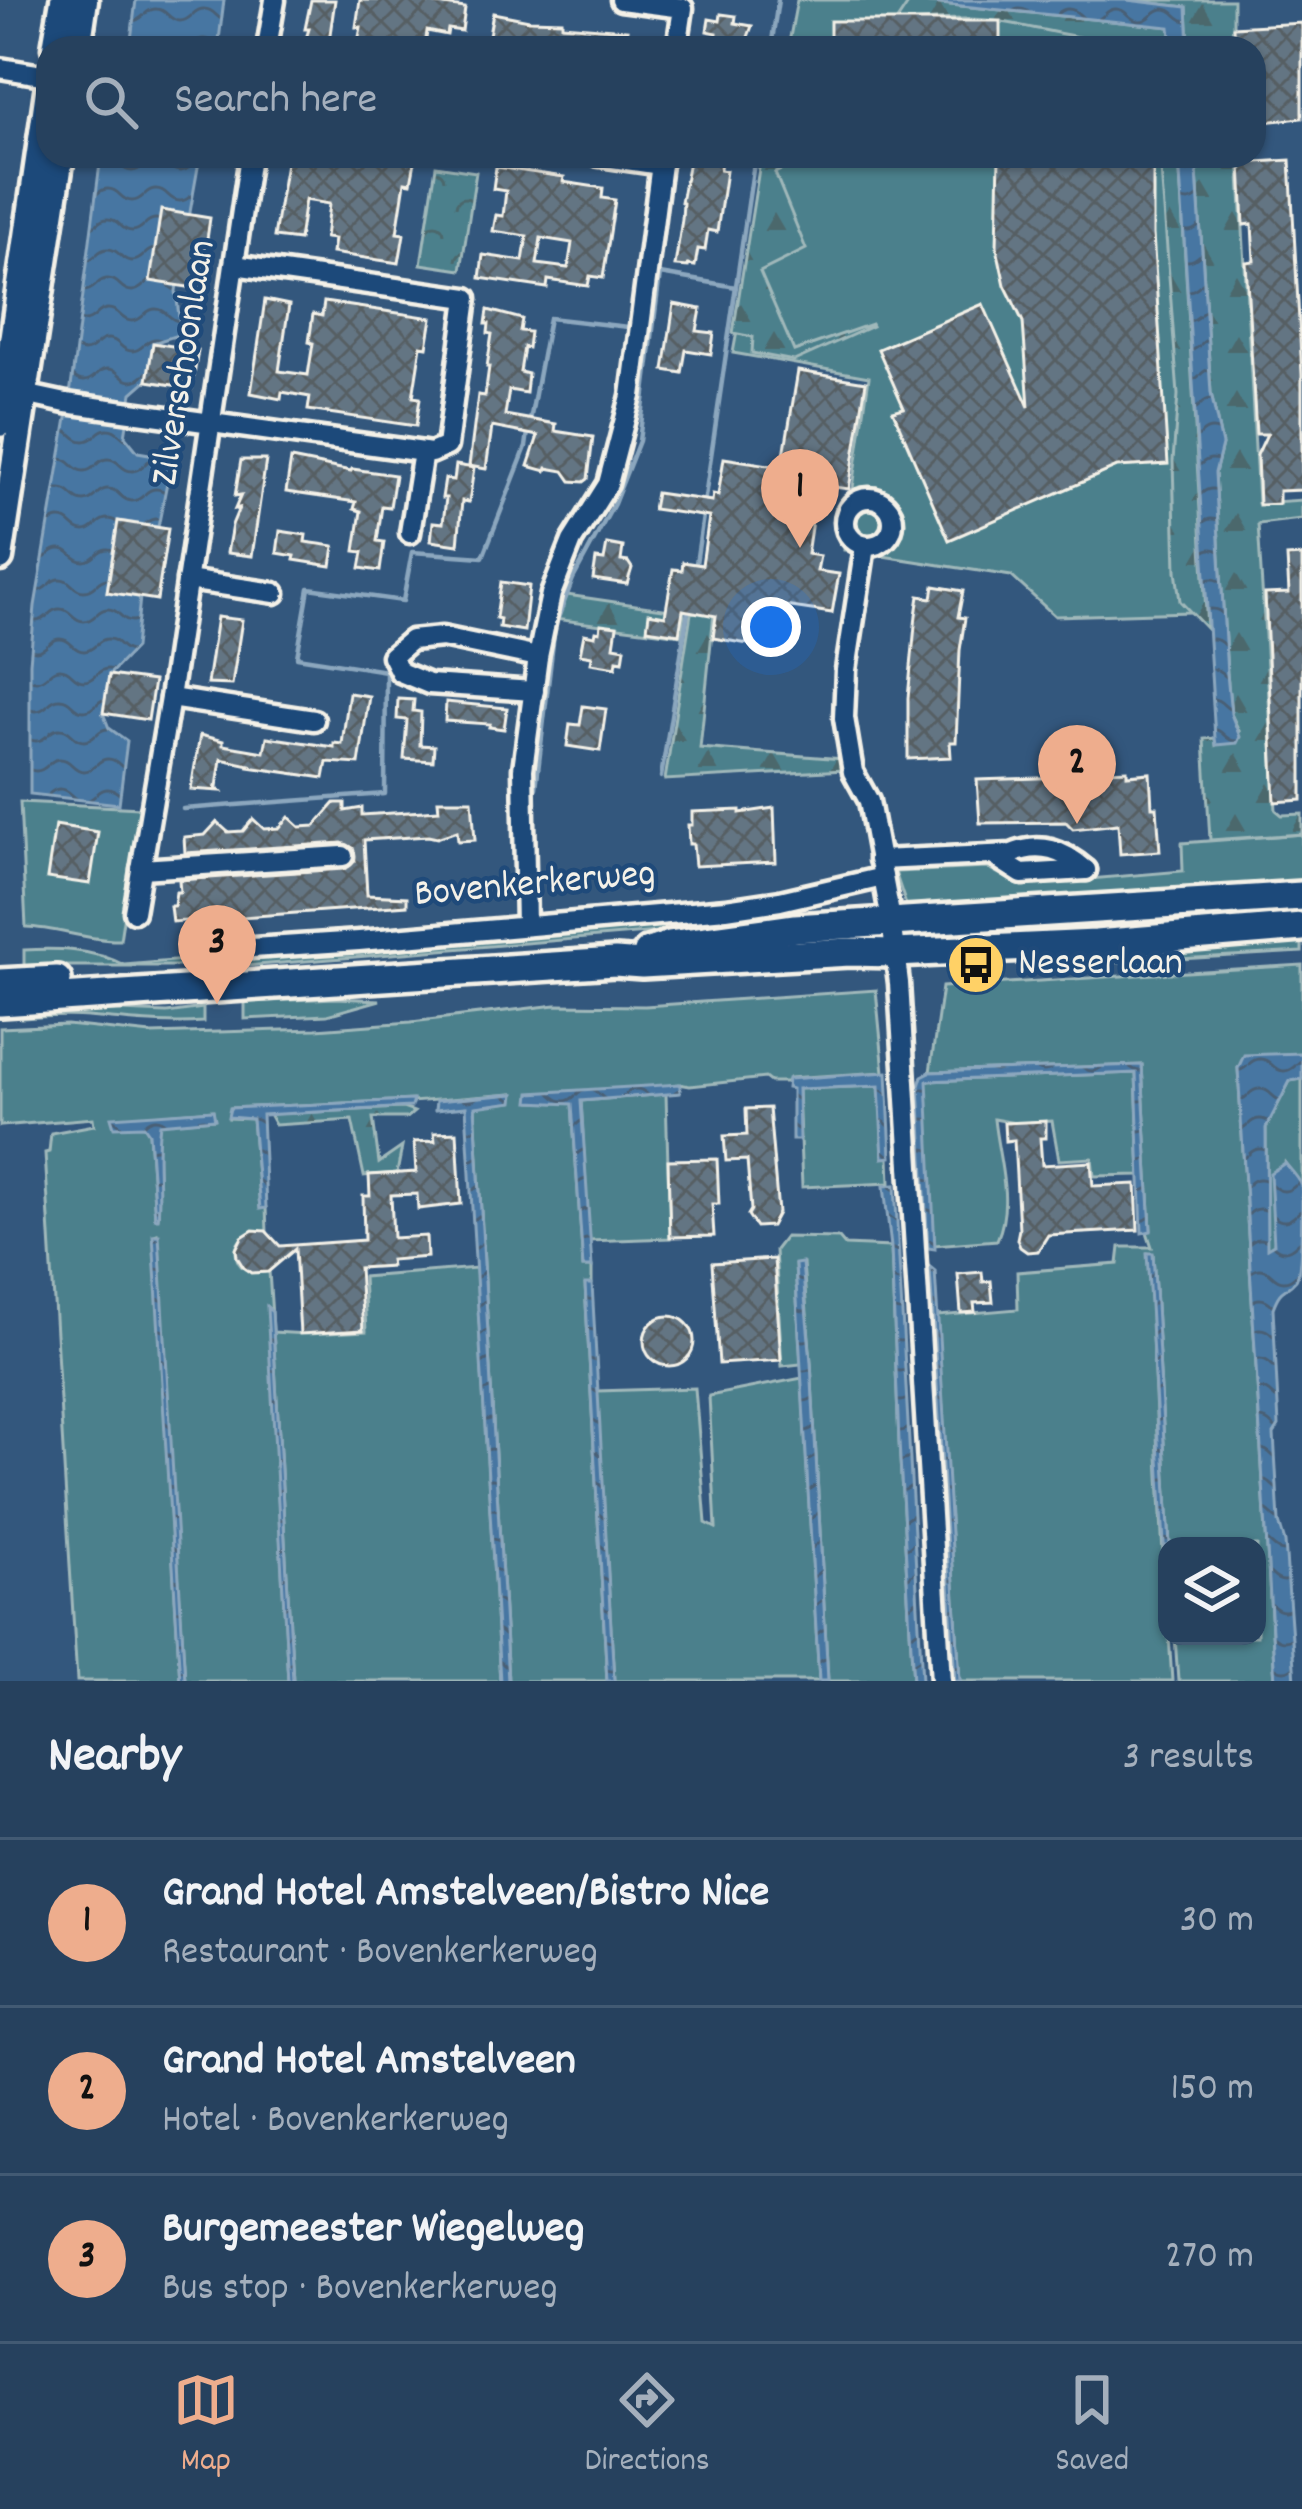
<!DOCTYPE html>
<html lang="en">
<head>
<meta charset="utf-8">
<style>
	:root { --surface:#26415e; --page:#324c67; --text:#f1f3f6; --muted:#a4afbc; --line:#425a73; --accent:#eead8d }
	body { margin:0; font-family:Dekko,sans-serif; background:var(--page); color:var(--text) }
	.controls { position:absolute; right:36px; bottom:36px; display:grid; overflow:hidden; border-radius:24px; box-shadow:0 3px 9px #0004 }
	.controls button { width:108px; height:108px; display:grid; place-items:center; padding:0; border:0; border-bottom:3px solid var(--line); background:var(--surface); color:var(--text); font:60px sans-serif }
	.you { position:absolute; left:771px; top:627px; width:42px; height:42px; margin:-30px; border:9px solid #fff; border-radius:50%; background:#1a73e8; box-shadow:0 0 0 18px #1a73e833 }
	.badge { display:grid; place-items:center; width:78px; height:78px; border-radius:50%; background:var(--accent); color:#111; font-size:39px; font-weight:700 }
	.pin { position:absolute; translate:-50% -99px; filter:drop-shadow(0 3px 6px #0008) }
	.pin::after { content:''; position:absolute; top:63px; width:42px; height:36px; background:inherit; clip-path:polygon(0 0,100% 0,50% 100%) }
	.list { margin:0; padding:0; list-style:none }
	h2 { display:flex; justify-content:space-between; align-items:center; height:156px; margin:0; padding:0 48px; font-size:51px }
	h2 small { font-size:39px; font-weight:400; color:var(--muted) }
	.list li { display:grid; grid-template-columns:78px 1fr auto; gap:36px; align-items:center; box-sizing:border-box; height:168px; padding:0 48px; border-top:3px solid var(--line) }
	.list b { display:block; font-size:45px; white-space:nowrap }
	.list p { margin:0; font-size:39px; white-space:nowrap; color:var(--muted) }
	.list em { font-size:39px; font-style:normal; color:var(--muted) }
	.icon { flex:none; width:66px; height:66px; fill:none; stroke:currentColor; stroke-width:2; stroke-linecap:round; stroke-linejoin:round }
	.map { position:relative; flex:none; width:1302px; height:1681px; overflow:hidden }
	.search { position:absolute; background:var(--surface); box-shadow:0 3px 9px #0004; left:36px; right:36px; top:36px; height:132px; display:flex; align-items:center; gap:30px; box-sizing:border-box; padding:0 42px; border-radius:36px; color:var(--muted); font-size:45px }
	.sheet { height:660px; background:var(--surface) }
	nav { display:flex; justify-content:space-around; align-items:center; box-sizing:border-box; height:168px; border-top:3px solid var(--line); background:var(--surface); font-size:33px; color:var(--muted) }
	nav a { display:grid; justify-items:center; gap:6px }
	nav .on { color:var(--accent) }
	.map>svg:first-child { display:block }
	.grass { fill:#4c808c; stroke:#a0b8ba; stroke-width:3; fill-rule:evenodd }
	.forest { fill:url(#forest-firs); stroke:#a0b8ba; stroke-width:3 }
	.park { fill:url(#park-crowns); stroke:#a0b8ba; stroke-width:3 }
	.water { fill:url(#water-waves); stroke:#8ca7be; stroke-width:3 }
	.lines { fill:none; stroke-linecap:round; stroke-linejoin:round }
	.stream { stroke:#8ca7be; stroke-width:4.5 }
	.building { fill:url(#building-cross-hatch); stroke:#f4f1e8; stroke-width:3; fill-rule:evenodd }
	.minor-casing { stroke:#f4f1e8; stroke-width:27 }
	.tertiary-casing { stroke:#f4f1e8; stroke-width:33 }
	.secondary-casing { stroke:#f4f1e8; stroke-width:36 }
	.minor { stroke:#1f4a7a; stroke-width:18 }
	.tertiary { stroke:#1f4a7a; stroke-width:24 }
	.secondary { stroke:#1f4a7a; stroke-width:27 }
	.labels { text-anchor:middle; dominant-baseline:central; stroke-width:9; stroke-linejoin:round; paint-order:stroke }
	.street-label { font-size:39px; fill:#f4f1e8; stroke:#1f4a7a }
	.poi-label { font-size:39px; fill:#f4f1e8; stroke:#1f4a7a; text-anchor:start }
</style>
</head>
<body>
<div class="map">
<svg width="1302" height="1681" viewBox="0 0 1302 1681">
	<defs>
		<pattern id="forest-firs" width="22" height="20" patternUnits="userSpaceOnUse" patternTransform="scale(3)"><rect width="22" height="20" fill="#4c808c"/><path d="M5 1l3.5 6h-7zM16 11l3.5 6h-7z" fill="#4b676c"/></pattern>
		<pattern id="park-crowns" width="20" height="18" patternUnits="userSpaceOnUse" patternTransform="scale(3)"><rect width="20" height="18" fill="#4c808c"/><path d="M2 6a3 3 0 1 1 6 0M12 15a3 3 0 1 1 6 0" fill="none" stroke="#4b676c"/></pattern>
		<pattern id="water-waves" width="16" height="10" patternUnits="userSpaceOnUse" patternTransform="scale(3)"><rect width="16" height="10" fill="#4676a2"/><path d="M0 5q4-4 8 0t8 0" fill="none" stroke="#485f74"/></pattern>
		<pattern id="building-cross-hatch" width="8" height="8" patternUnits="userSpaceOnUse" patternTransform="scale(3)"><rect width="8" height="8" fill="#637483"/><path d="M0 0l8 8M0 8l8-8" fill="none" stroke="#565e64"/></pattern>
	</defs>
	<rect width="100%" height="100%" fill="#33577d"/>
	<filter id="ink" filterUnits="userSpaceOnUse"><feTurbulence type="fractalNoise" baseFrequency=".00833" numOctaves="2"/><feDisplacementMap in="SourceGraphic" scale="24" xChannelSelector="R" yChannelSelector="G"/><feConvolveMatrix kernelMatrix="1 2 1 2 8 2 1 2 1" color-interpolation-filters="sRGB"/></filter>
	<g filter="url(#ink)">
		<g class="grass">
			<path d="M797,0H903L1160,35L1161,48H788Z"/>
			<path d="M769,156H1168L1182,367L1190,612L1055,616L1011,576L844,550L869,377L733,353Z"/>
			<path d="M20,802L140,808L120,940C88,941 58,928 26,927Z"/>
			<path d="M1302,834V886L908,911L895,872L988,868L1020,885L1183,871L1182,843Z"/>
			<path d="M1302,903V915L1188,922L1086,934L935,942L931,936L934,931Z"/>
			<path d="M718,917L671,931L245,966H24V950C58,948 93,949 124,965Z"/>
			<path d="M1302,935V952L1055,966L1208,941Z"/>
			<path d="M1302,965V1053L1254,1056L1238,1068L1275,1681H1178L1175,1636H1257V1546H1170L1153,1254L1148,1253L1167,1636H1169L1172,1681H960L937,1316L1018,1309L1017,1272L1118,1264L1120,1247H1152L1147,1232L1151,1230L1142,1065L930,1072L942,987Z"/>
			<path d="M876,990L884,1072L789,1078L787,1082H770L765,1078L690,1086L679,1084L530,1102L572,1103L583,1267H592V1284L585,1285L607,1681H508L475,1106L512,1102L513,1094L412,1102V1100L231,1108L229,1118L252,1119L260,1208H266L267,1232C224,1225 227,1283 269,1271L273,1332L307,1334L366,1331L363,1277L476,1268L500,1681H293L272,1312L268,1308L288,1681H185L157,1234L154,1235L180,1681H77L45,1153L49,1152L51,1133L94,1125L93,1118L0,1126V1028L67,1025L151,1034L316,1029L411,1022L556,1005L645,1006ZM213,1110L214,1119L160,1123C154,1154 161,1186 158,1217H155L149,1133L145,1126L112,1118Z"/>
			<path d="M336,998L380,1000L327,1015L245,1019V1002Z"/>
			<path d="M203,1008V1022C164,1025 128,1020 88,1017C66,1015 43,1017 21,1018V1014L97,1010L167,1013Z"/>
			<path d="M1136,1073L1140,1175L1094,1176L1092,1158L1059,1160L1052,1121L1015,1123L994,1119C998,1159 1014,1201 997,1240L934,1245L926,1081Z"/>
			<path d="M1302,1079V1186L1285,1163L1274,1244L1266,1249V1128L1290,1081Z"/>
			<path d="M880,1086L883,1157L889,1158L890,1183L802,1187L798,1089Z"/>
			<path d="M666,1094L670,1238L589,1241L581,1101Z"/>
			<path d="M785,1237L839,1238L845,1245L891,1247L899,1442L913,1681H828L811,1362L803,1264L795,1265L801,1364L782,1366L775,1250Z"/>
			<path d="M802,1378L819,1681H614L597,1391L695,1388L706,1523L716,1528L709,1396Z"/>
		</g>
		<g class="forest">
			<path d="M1127,0H1233V48H1189L1187,7Z"/>
			<path d="M910,1L1171,27L1172,48C1114,48 1059,32 1002,22C969,16 930,21 896,22Z"/>
			<path d="M761,156H810L775,173L806,249L760,272L794,351L871,324L872,326L794,361L752,353L753,337L733,333Z"/>
			<path d="M1160,156H1179L1207,629L1180,601L1176,571L1173,461L1178,395Z"/>
			<path d="M1196,156H1239L1258,503L1302,500V519L1258,524L1276,810L1282,815L1302,814V834L1210,840L1204,739L1215,738L1216,745L1239,731L1231,714L1227,674L1215,473L1222,445L1211,393Z"/>
			<path d="M560,594L684,612L682,635L554,619Z"/>
			<path d="M699,611L714,613L700,748L843,759L844,770L665,780L691,613Z"/>
			<path d="M403,1108L414,1112L407,1118H373L379,1163L402,1147L397,1173L364,1176L352,1120L275,1125L269,1114Z"/>
		</g>
		<path class="park" d="M436,166L476,172L461,270L421,264Z"/>
		<g class="water">
			<path d="M136,0H224L218,48H130Z"/>
			<path d="M903,0H1127L1187,7L1189,48H1172L1170,27Z"/>
			<path d="M101,156H200L176,291L181,334L153,343L147,380L132,393L125,436L138,452L172,458L158,527L119,521L107,591L140,597L135,648L109,675L103,713L109,728L127,741L119,804L30,794V663L35,606L67,418Z"/>
			<path d="M1179,156H1196L1211,393L1222,445L1215,473L1227,674L1231,714L1240,737L1237,743L1216,745L1215,738Z"/>
			<path d="M1302,1053V1079L1290,1081L1266,1128L1267,1248L1274,1244L1270,1173L1285,1163C1290,1169 1299,1178 1302,1186C1302,1197 1302,1272 1296,1280C1285,1293 1281,1286 1273,1308L1279,1426L1274,1434L1279,1522L1285,1542L1295,1681H1275L1238,1068L1244,1055Z"/>
			<path d="M1142,1065L1151,1231L1142,1233L1136,1073L927,1081L935,1249L928,1248L919,1086L922,1076L930,1072Z"/>
			<path d="M887,1072L891,1157L883,1158L879,1086L798,1089L799,1140H792V1089L787,1088L788,1079Z"/>
			<path d="M680,1084V1093L581,1101L592,1267H583L572,1104L529,1102L530,1093Z"/>
			<path d="M514,1094L513,1102L475,1107L508,1681H500L466,1107L435,1110L436,1101Z"/>
			<path d="M413,1100L411,1107L262,1115L266,1208L260,1209L252,1119L228,1117L230,1108Z"/>
			<path d="M213,1110L215,1119L160,1124C155,1155 161,1187 158,1218H155L149,1133L144,1126L114,1127L111,1117Z"/>
			<path d="M895,1185L922,1681H913L899,1442L891,1247L884,1186Z"/>
			<path d="M153,1235H159L185,1681H180Z"/>
			<path d="M1147,1253H1153L1170,1546H1167V1595Z"/>
			<path d="M802,1263L811,1362L828,1681H819L795,1264Z"/>
			<path d="M930,1267L935,1271L960,1681H955Z"/>
			<path d="M585,1284H592L614,1681H607Z"/>
			<path d="M267,1307L272,1312L293,1681H288Z"/>
		</g>
		<g class="lines">
			<g class="stream">
				<path d="M771,48L778,0"/>
				<path d="M530,421L549,318L628,327"/>
				<path d="M704,504L755,156"/>
				<path d="M695,570L703,516"/>
				<path d="M661,777L688,611"/>
				<path d="M536,788L555,626L573,579L614,504L639,441L660,274L736,287"/>
				<path d="M183,809L385,794L386,671L297,657L309,588L403,601L412,552L483,557L526,447L528,432"/>
			</g>
		</g>
		<g class="building">
			<path d="M311,0H335L328,48H303L309,29H305Z"/>
			<path d="M360,0H408L465,8L462,31L448,29L447,35L427,31L425,48L358,42L361,27H356Z"/>
			<path d="M493,13L529,20L562,21V25L627,30L624,48H575L489,35Z"/>
			<path d="M721,14L736,16L735,23L752,26L744,48L716,46L717,33L707,31L709,19L720,21Z"/>
			<rect x="830" y="21" width="170" height="27"/>
			<path d="M1302,23V118L1254,123V48H1234L1233,27Z"/>
			<path d="M287,156H416L411,183L405,182L397,233L404,234L399,263L332,253L334,239L325,238L329,204L305,200L299,240L274,237Z"/>
			<path d="M690,156L721,157L720,170L726,171L717,232L708,230L705,250L698,249L695,266L688,265V267L675,266L682,219L683,203L681,202Z"/>
			<path d="M999,156H1153V234L1168,464L1117,467L949,540L893,411L904,408L878,349L983,304L1029,407L1023,322L1005,285L997,248Z"/>
			<path d="M1290,160L1302,375V490L1279,491V504L1259,505L1257,455L1267,434H1256L1246,262L1254,261L1252,224L1244,225L1241,163Z"/>
			<path d="M496,167L564,177L563,182L603,188L602,198L615,200L603,278L590,276L588,286L548,280L547,288L480,278L483,255L523,261L527,236L493,231L496,215L503,216L506,191L493,189ZM541,238L572,243L568,268L537,264Z"/>
			<path d="M161,210L210,218L200,289L150,281Z"/>
			<path d="M265,300L289,305L279,371L308,375L313,343L309,342L313,314L322,316L324,302L432,318L427,347L421,346L413,397L420,398L416,426L308,410L310,397L282,392L281,399L251,393Z"/>
			<path d="M674,304L701,309L697,331L714,333L711,354L686,350L682,373L664,370Z"/>
			<path d="M488,310L522,319L520,331L530,332L528,348L524,347L520,372L528,374L526,393L509,390L505,415L556,424L555,431L593,437L588,479L584,482L571,481L564,471L547,468L546,471L528,466L538,436L492,427L486,469L469,466L478,395L485,396L489,367H487L492,334L488,333L489,324H486Z"/>
			<path d="M153,343L198,350L192,388L147,381Z"/>
			<path d="M798,371L866,382L849,489L827,486L816,494L807,554L820,556L817,571L839,574L832,613L778,605L775,625L770,624L766,647L713,638L716,616L683,610L679,634L647,629L649,613L665,616L673,569L682,570L683,562L702,565L709,517L653,509L656,493L712,501L713,494L718,495L724,458L782,467Z"/>
			<path d="M291,459L351,471L352,469L395,475L390,507L382,506L377,541L384,542L380,571L360,568L363,552L355,551L361,511L354,509L356,502L286,492Z"/>
			<path d="M241,460H266L252,556L227,553L232,525L239,508L235,509L241,495L235,496Z"/>
			<path d="M456,465L474,468L469,502L462,501L458,545L431,541L433,522L443,523L446,498H442L445,479L454,480Z"/>
			<path d="M118,521L168,529L157,600L107,592Z"/>
			<path d="M280,531L306,535L305,542L334,546L331,566L294,560L295,556L277,553Z"/>
			<path d="M607,544L623,547L621,561L628,562L632,568L627,584L593,579L596,559L604,560Z"/>
			<path d="M1302,556V800L1275,802L1265,594L1289,593L1287,557Z"/>
			<path d="M501,582L529,586L524,631L499,627L500,619L496,618Z"/>
			<path d="M934,586L963,591L958,617L965,618L960,650L956,742H950L951,757L908,759V698L916,615L919,596L932,598Z"/>
			<path d="M217,617L242,620L232,685L207,684Z"/>
			<path d="M601,624L617,626L614,646L625,648L623,661L617,660L616,667L591,663L592,656L580,654L584,634L595,636L596,631L600,632Z"/>
			<path d="M109,675L154,681L148,720L103,713Z"/>
			<path d="M349,693L369,696L359,764L327,762L324,778L249,767L250,765L221,759L217,787L214,786L220,791L191,789L200,735L223,741V745L264,752L267,737L334,747V743L342,744Z"/>
			<path d="M398,699L414,700L413,711L421,712L420,745L434,746L433,761L404,759L407,720L397,719Z"/>
			<path d="M446,702L507,708L504,729L489,727L490,724L445,721Z"/>
			<path d="M583,706L606,709L600,751L567,746L570,724L580,725Z"/>
			<path d="M1127,770V775L1150,773L1152,807H1157L1160,851L1120,854L1118,824L1073,829L1066,822L980,823L977,780L1067,777L1066,773Z"/>
			<path d="M438,800H472L475,840L458,841L457,831L437,838L428,836L364,840L367,895L407,897V905L172,922L170,906H174L176,892H180L179,880L344,869L355,861L353,848L342,843L185,853L184,837L205,835L217,822L228,832L243,831L253,819L264,829L279,828L289,817L300,827L315,826L335,803H345V811L362,808V815L439,810Z"/>
			<path d="M774,808L776,862L695,866L693,844H689L688,825H692V812L740,810V813Z"/>
			<path d="M55,825L98,832L90,884L47,878Z"/>
			<path d="M769,1108L778,1213L771,1226L756,1227L748,1215L751,1210L747,1160L726,1161L724,1136L747,1135L746,1109Z"/>
			<path d="M1046,1121V1138H1040L1042,1165L1091,1162L1093,1186L1136,1184L1138,1230L1048,1235L1038,1251L1027,1252L1020,1247L1017,1239L1019,1229L1014,1140L1005,1141L1004,1123Z"/>
			<path d="M457,1132L461,1204L418,1209L417,1194L391,1195L393,1238L426,1236L427,1257L390,1260L391,1266L359,1268L363,1330L300,1334L295,1249L268,1272L251,1273L244,1268L237,1257L236,1249L242,1237L253,1230L266,1231L280,1246L364,1240L363,1196H370L369,1175L416,1172L414,1142L435,1141L434,1133Z"/>
			<path d="M717,1159L719,1204H712L714,1236L670,1237L668,1160Z"/>
			<path d="M774,1259L781,1360L719,1364L712,1263Z"/>
			<path d="M982,1272L983,1282L991,1281L993,1302L974,1303L975,1312L961,1313L958,1274Z"/>
			<circle cx="669" cy="1341" r="25"/>
		</g>
		<g class="lines">
			<defs>
				<g id="minor">
					<path d="M621,0L683,8L677,48"/>
					<path d="M267,48L275,0"/>
					<path d="M0,68L48,76"/>
					<path d="M599,156L661,165"/>
					<path d="M15,392L66,403L431,453L447,446L467,298L234,265"/>
					<circle cx="869" cy="522" r="24"/>
					<path d="M410,533L423,452"/>
					<path d="M865,546L846,670L844,718L853,772L869,801L891,920L899,983L941,1681"/>
					<path d="M187,580L275,593"/>
					<path d="M534,691L429,684L400,672L392,656L411,640L442,637L538,657"/>
					<path d="M170,698L314,720"/>
					<path d="M994,856L1022,874L1086,870"/>
					<path d="M879,860L1012,854C1041,841 1064,851 1086,870"/>
					<path d="M141,869L343,856"/>
					<path d="M134,912L170,698L250,156"/>
					<path d="M526,925L523,769L538,657L551,594L572,541L608,484L631,396L662,156"/>
					<path d="M192,952L359,941L726,909L780,901L883,877"/>
				</g>
				<g id="tertiary">
					<path d="M55,48L63,0"/>
					<path d="M78,48L85,0"/>
					<path d="M0,424L48,91"/>
					<path d="M0,558L61,156"/>
				</g>
				<g id="secondary">
					<path d="M648,952L670,945L795,928L1302,896"/>
					<path d="M0,983L57,980"/>
					<path d="M0,1002L615,962L642,964L850,952L894,953L1096,944L1302,927"/>
				</g>
			</defs>
			<use href="#minor" class="minor-casing"/>
			<use href="#tertiary" class="tertiary-casing"/>
			<use href="#secondary" class="secondary-casing"/>
			<use href="#minor" class="minor"/>
			<use href="#tertiary" class="tertiary"/>
			<use href="#secondary" class="secondary"/>
		</g>
	</g>
	<defs>
		<symbol id="bus-disc" viewBox="-11 -11 22 22"><circle r="9.5" fill="#ffd166" stroke="#1f4a7a"/><path d="M-5-6H5V4H4V6H2V4H-2V6H-4V4H-5ZM-3.5-4V0h7V-4ZM-3.5 1.2v1.5H-2V1.2ZM2 1.2v1.5H3.5V1.2Z" fill="#111"/></symbol>
	</defs>
	<g fill-rule="evenodd">
		<use href="#bus-disc" x="943" y="932" width="66" height="66"/>
	</g>
	<g class="labels">
		<g class="street-label">
			<text transform="translate(186 363) rotate(-81)">Zilverschoonlaan</text>
			<text transform="translate(535 886) rotate(-5)">Bovenkerkerweg</text>
		</g>
		<g class="poi-label">
			<text x="1018" y="965">Nesserlaan</text>
		</g>
	</g>
</svg>
<div class="controls">
<button><svg class="icon" aria-label="layers" viewBox="0 0 24 24"><path d="M12 4l9 5-9 5-9-5zM3 14l9 5 9-5"/></svg></button>
</div>
<div class="you"></div>
<div class="pin badge" style="left:800px;top:548px">1</div>
<div class="pin badge" style="left:1077px;top:824px">2</div>
<div class="pin badge" style="left:217px;top:1004px">3</div>
<div class="search"><svg class="icon" aria-label="search" viewBox="0 0 24 24"><circle cx="10" cy="10" r="6"/><path d="M15 15l6 6"/></svg>Search here</div>
</div>
<section class="sheet">
<h2>Nearby<small>3 results</small></h2>
<ul class="list">
<li><span class="badge">1</span><div><b>Grand Hotel Amstelveen/Bistro Nice</b><p>Restaurant · Bovenkerkerweg</p></div><em>30 m</em></li>
<li><span class="badge">2</span><div><b>Grand Hotel Amstelveen</b><p>Hotel · Bovenkerkerweg</p></div><em>150 m</em></li>
<li><span class="badge">3</span><div><b>Burgemeester Wiegelweg</b><p>Bus stop · Bovenkerkerweg</p></div><em>270 m</em></li>
</ul>
</section>
<nav>
<a class="on"><svg class="icon" aria-label="map" viewBox="0 0 24 24"><path d="M3 6l6-2 6 2 6-2v14l-6 2-6-2-6 2zM9 4v14M15 6v14"/></svg>Map</a>
<a><svg class="icon" aria-label="directions" viewBox="0 0 24 24"><path d="M12 3l9 9-9 9-9-9zM9 14v-3h6M13 9l2 2-2 2"/></svg>Directions</a>
<a><svg class="icon" aria-label="saved" viewBox="0 0 24 24"><path d="M7 4h10v16l-5-4-5 4z"/></svg>Saved</a>
</nav>
</body>
</html>
